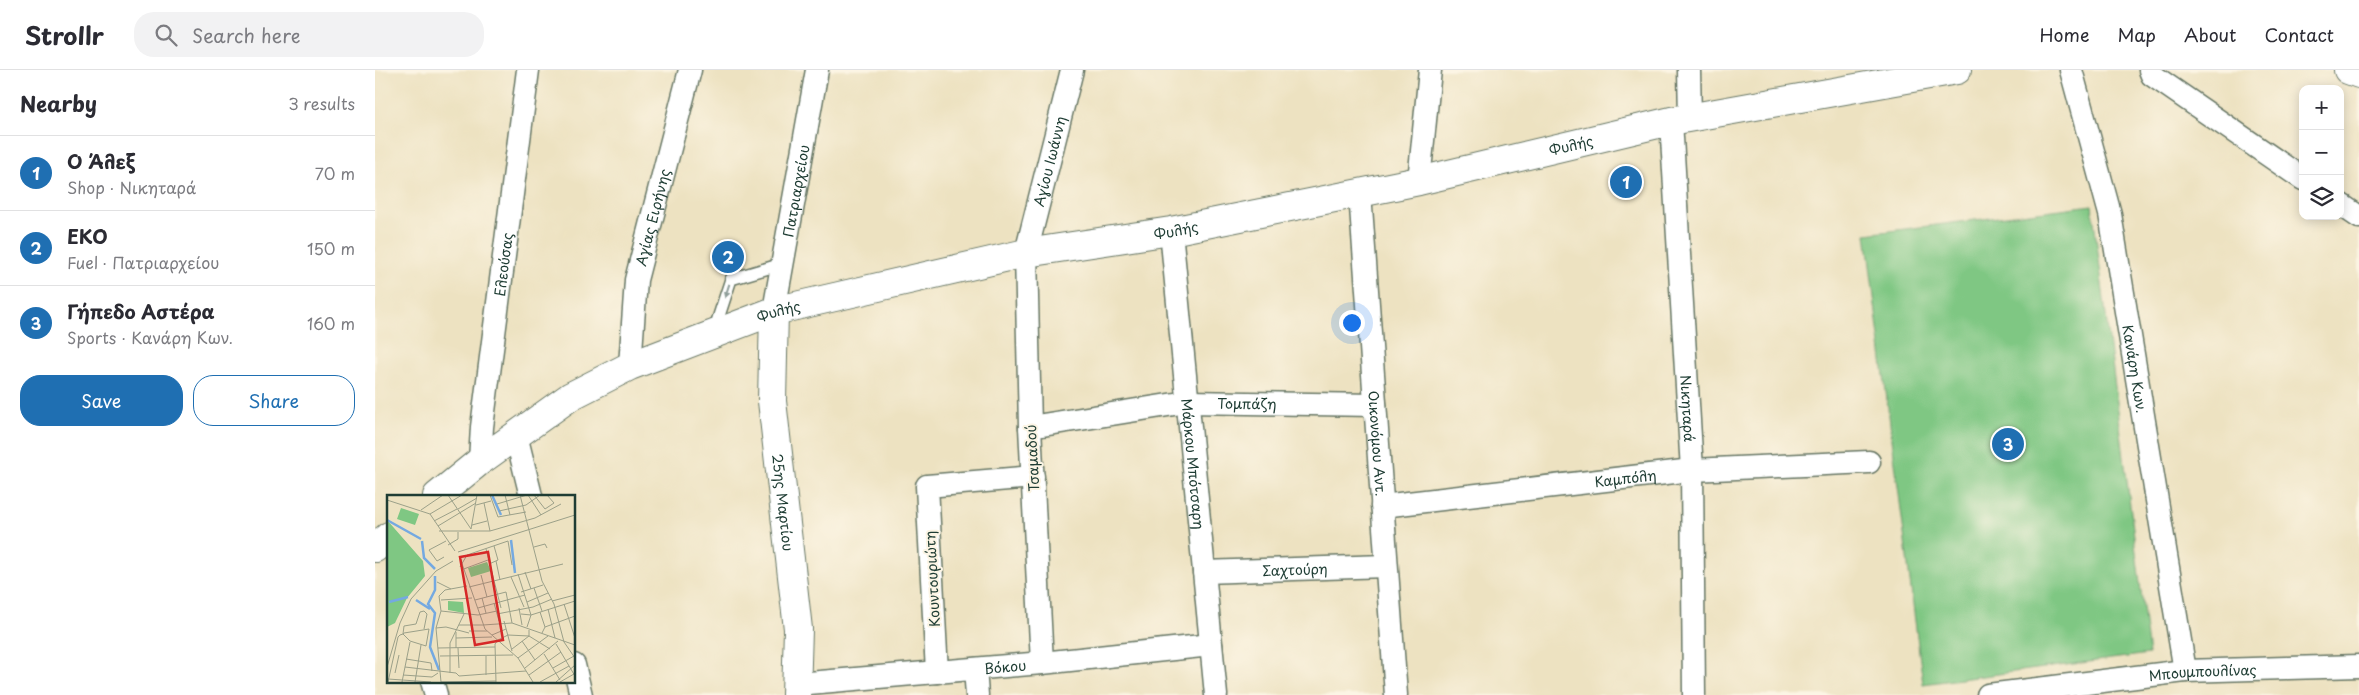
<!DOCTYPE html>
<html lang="en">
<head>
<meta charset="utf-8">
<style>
	:root { --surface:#fff; --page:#f2f2f3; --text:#2b2b33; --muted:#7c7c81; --line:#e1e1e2; --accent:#1f6fb2 }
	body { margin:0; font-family:"Playpen Sans",sans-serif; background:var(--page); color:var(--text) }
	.controls { position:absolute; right:15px; top:15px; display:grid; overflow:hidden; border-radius:10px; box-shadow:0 2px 12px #0003 }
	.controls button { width:45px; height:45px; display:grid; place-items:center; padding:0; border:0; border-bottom:1px solid var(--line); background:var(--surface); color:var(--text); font:25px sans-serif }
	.you { position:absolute; left:976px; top:252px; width:18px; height:18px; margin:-12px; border:4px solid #fff; border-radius:50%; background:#1a73e8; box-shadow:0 0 0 8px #1a73e833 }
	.badge { display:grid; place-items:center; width:32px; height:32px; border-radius:50%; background:var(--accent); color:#fff; font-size:16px; font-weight:700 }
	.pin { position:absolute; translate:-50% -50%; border:2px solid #fff; box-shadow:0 1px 5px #0006 }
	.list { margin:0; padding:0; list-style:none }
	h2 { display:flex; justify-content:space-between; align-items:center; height:65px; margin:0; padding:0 20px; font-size:21px }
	h2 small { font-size:16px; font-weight:400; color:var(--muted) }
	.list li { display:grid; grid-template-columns:32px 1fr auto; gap:15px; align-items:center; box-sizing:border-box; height:75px; padding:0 20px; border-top:1px solid var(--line) }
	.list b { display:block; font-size:19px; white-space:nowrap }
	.list p { margin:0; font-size:16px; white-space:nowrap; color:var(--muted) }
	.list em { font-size:16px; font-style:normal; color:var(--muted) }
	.actions { display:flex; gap:10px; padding:15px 20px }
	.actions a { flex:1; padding:11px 0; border:1px solid var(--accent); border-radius:20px; text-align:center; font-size:18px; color:var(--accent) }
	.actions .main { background:var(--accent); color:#fff }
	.icon { flex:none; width:28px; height:28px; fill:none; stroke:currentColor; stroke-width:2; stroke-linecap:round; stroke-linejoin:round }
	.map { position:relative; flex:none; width:1984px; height:625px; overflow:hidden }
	header { display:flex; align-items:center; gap:30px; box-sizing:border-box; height:70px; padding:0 25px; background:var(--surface); border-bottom:1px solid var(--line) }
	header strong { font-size:24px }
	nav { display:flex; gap:28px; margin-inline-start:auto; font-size:18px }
	.search { width:350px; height:45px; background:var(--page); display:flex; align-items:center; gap:12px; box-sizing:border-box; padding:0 18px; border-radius:20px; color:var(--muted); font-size:19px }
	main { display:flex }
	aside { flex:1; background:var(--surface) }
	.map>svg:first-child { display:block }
	.green { fill:#7fc783; stroke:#4f825c }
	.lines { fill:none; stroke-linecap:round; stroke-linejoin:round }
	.service-casing { stroke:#677765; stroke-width:14 }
	.minor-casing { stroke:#677765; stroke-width:25 }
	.secondary-casing { stroke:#677765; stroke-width:30 }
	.primary-casing { stroke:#677765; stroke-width:30 }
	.service { stroke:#fff; stroke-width:11 }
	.minor { stroke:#fff; stroke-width:22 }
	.secondary { stroke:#fff; stroke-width:28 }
	.primary { stroke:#fff; stroke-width:28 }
	.oneway { fill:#8f9e9a }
	.labels { text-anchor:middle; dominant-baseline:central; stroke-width:4; stroke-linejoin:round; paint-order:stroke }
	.street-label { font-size:14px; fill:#1f3d34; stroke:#fcf5e5 }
	.inset-river { fill:none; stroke:#74a9e1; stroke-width:2.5 }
	.inset-road { fill:none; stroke:#9ba089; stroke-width:1 }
	.view { fill:#d62828; fill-opacity:0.15; stroke:#d62828; stroke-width:2.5 }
	.inset-edge { fill:none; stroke:#1f3d34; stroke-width:2.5 }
</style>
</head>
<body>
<header>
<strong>Strollr</strong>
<div class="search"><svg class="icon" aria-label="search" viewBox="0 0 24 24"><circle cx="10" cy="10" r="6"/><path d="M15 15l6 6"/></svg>Search here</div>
<nav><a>Home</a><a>Map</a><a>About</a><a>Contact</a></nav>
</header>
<main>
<aside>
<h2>Nearby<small>3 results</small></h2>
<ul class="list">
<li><span class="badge">1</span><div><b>Ο Άλεξ</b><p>Shop · Νικηταρά</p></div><em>70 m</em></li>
<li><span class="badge">2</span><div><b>EKO</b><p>Fuel · Πατριαρχείου</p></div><em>150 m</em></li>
<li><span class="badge">3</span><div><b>Γήπεδο Αστέρα</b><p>Sports · Κανάρη Κων.</p></div><em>160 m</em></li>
</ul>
<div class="actions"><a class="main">Save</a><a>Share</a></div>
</aside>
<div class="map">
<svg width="1984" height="625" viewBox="0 0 1984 625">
	<rect width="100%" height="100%" fill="#fcf5e5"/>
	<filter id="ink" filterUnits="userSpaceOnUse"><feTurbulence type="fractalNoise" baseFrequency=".02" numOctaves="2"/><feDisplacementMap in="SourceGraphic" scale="10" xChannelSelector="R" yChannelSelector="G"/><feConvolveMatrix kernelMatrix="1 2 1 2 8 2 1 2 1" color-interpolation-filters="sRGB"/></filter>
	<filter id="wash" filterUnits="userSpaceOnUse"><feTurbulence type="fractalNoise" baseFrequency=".0096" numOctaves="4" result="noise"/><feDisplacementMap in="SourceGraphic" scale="20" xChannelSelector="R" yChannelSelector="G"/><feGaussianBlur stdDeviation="1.12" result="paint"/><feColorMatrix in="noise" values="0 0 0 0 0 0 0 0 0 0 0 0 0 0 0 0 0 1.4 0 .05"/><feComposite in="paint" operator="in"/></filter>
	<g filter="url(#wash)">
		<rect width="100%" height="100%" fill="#ede2c1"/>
		<path class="green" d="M1717,135L1774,584L1548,614L1491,164Z"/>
	</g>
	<g filter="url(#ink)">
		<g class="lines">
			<defs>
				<path id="service" d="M339,261L356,209L407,194"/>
				<g id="minor">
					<path d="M1314,0L1315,48"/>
					<path id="s1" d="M1696,0L1735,144L1810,601"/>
					<path d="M1775,0L1777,5L1928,109"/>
					<path id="s2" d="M1296,51L1317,400L1319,625"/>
					<path d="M1044,111L1055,0"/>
					<path id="s3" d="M985,123L1021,625"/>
					<path d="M1965,134L1984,147"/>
					<path id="s4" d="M796,161L841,625"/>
					<path id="s5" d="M399,241L442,0"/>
					<path id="s6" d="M255,296L261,210L315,0"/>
					<path id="s7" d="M655,357L812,332L1000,335"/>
					<path d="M141,365L156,426"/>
					<path id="s8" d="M105,391L107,357L153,0"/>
					<path id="s9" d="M1007,436L1317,400L1494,392"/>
					<path id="s10" d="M829,502L1011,496"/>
					<path id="s11" d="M667,593L655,357L651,183L697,0"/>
					<path d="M199,595L206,625"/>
					<path d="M600,599L602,625"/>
					<path d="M562,602L552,416L658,407"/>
					<path d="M57,611L61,625"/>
					<path id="s12" d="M422,614L667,593L836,575"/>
					<path id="s13" d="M1613,625L1810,601L1984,596"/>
				</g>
				<g id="secondary">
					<path id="s14" d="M399,241L397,331L423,559L421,625"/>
				</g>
				<g id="primary">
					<path d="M1973,0L1984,4"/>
					<path id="s15" d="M62,426L105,391L196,326L255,296L399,241L651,183L796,161L1044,111L1296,51L1582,0"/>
					<path d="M0,478L14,466"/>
				</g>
			</defs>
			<use href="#service" class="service-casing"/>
			<use href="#minor" class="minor-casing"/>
			<use href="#secondary" class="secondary-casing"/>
			<use href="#primary" class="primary-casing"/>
			<use href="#service" class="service"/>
			<use href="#minor" class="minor"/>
			<use href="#secondary" class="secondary"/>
			<use href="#primary" class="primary"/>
		</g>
		<defs><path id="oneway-solid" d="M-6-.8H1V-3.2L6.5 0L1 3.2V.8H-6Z" transform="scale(1.25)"/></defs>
		<use class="oneway" href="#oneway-solid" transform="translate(352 221) rotate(108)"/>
	</g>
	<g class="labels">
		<g class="street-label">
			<text stroke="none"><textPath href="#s15" startOffset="1202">Φυλής</textPath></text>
			<text stroke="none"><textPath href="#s11" startOffset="505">Αγίου Ιωάννη</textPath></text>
			<text stroke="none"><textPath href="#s5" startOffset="122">Πατριαρχείου</textPath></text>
			<text stroke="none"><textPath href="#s6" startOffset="151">Αγίας Ειρήνης</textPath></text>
			<text stroke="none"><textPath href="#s15" startOffset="798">Φυλής</textPath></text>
			<text stroke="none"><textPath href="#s8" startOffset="198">Ελεούσας</textPath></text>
			<text stroke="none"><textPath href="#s15" startOffset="392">Φυλής</textPath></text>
			<text stroke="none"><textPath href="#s1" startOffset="306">Κανάρη Κων.</textPath></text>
			<text stroke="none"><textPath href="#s7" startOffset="219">Τομπάζη</textPath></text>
			<text stroke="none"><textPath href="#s2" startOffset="288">Νικηταρά</textPath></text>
			<text stroke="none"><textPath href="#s3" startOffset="251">Οικονόμου Αντ.</textPath></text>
			<text transform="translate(657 388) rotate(-93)">Τσαμαδού</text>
			<text stroke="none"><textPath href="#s4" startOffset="234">Μάρκου Μπότσαρη</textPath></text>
			<text stroke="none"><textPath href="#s9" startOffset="245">Καμπόλη</textPath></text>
			<text stroke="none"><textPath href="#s14" startOffset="192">25ης Μαρτίου</textPath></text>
			<text stroke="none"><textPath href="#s10" startOffset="91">Σαχτούρη</textPath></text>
			<text transform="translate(557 509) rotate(-93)">Κουντουριώτη</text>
			<text stroke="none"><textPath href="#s12" startOffset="209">Βόκου</textPath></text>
			<text stroke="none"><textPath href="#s13" startOffset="216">Μπουμπουλίνας</textPath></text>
		</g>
	</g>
	<g transform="translate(12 425)">
		<rect width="188" height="188" fill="#ede2c1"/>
		<path d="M14,13L32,19L28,30L10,24ZM0,25L36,66L38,81L20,103L8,128L0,132ZM100,67L104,76L84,82L81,73ZM61,106L76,107L77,118L61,115Z" fill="#7fc783"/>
		<path class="inset-river" d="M105,0L114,20M0,25L34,44M124,45L128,78M35,46L37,63L48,74M48,81V95L41,109L48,118L43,152L52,175M29,105L43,114M2,107L21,102"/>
		<path class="inset-road" d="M61,0L84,34M103,0L111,22L139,17M118,0L123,20M133,0L155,86L167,109L177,147L188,163M141,0L154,20M147,0L158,14M0,5L43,19L68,56M97,8L103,36M110,9L140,0M89,10L104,6M71,14L90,3M158,14L167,8L160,0M34,15L56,0M112,16L139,10L153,0M43,19L75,0M47,26L70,14M85,30L100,26M51,31L89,8M84,34L90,0M52,36H103L148,23L174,9M61,50L71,44V37M147,52L158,49L160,53M99,54L114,113M71,57L188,20M57,62L50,66L42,55L59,46M73,63L98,134L131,163L146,187M109,66L113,85M102,69L111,65L107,51M73,72L80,60L121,46L125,70M74,75L101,65M138,77L144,94M131,79L144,120L140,132M94,80L100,102M124,82L137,112M50,87L64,94M82,92L176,69M147,93L155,116M134,97L156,90M95,103L99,118M54,105L85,103M88,105L119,97L125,128M165,106L188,100M140,107L161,98M107,108L112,126M177,109L188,143M91,113L138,100M132,113L135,130M161,114L168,143M54,116L91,120L110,116M153,117L158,132M110,119L146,112L165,104M134,119L144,120L188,106M117,126L125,156M72,130H96M96,130L125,128L188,150M49,133L59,132L82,138M82,136H100M155,138L158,132L188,121M16,139L17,131L29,129L33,117L37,116L40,119L37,134M105,140L119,134M69,143L105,142M135,146L148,165M169,149L188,181M51,153L108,152M69,153V137M71,153L72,173M125,154L142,141V135M157,159L173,185M53,161L126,160M99,161V180M131,163L161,141M19,164L44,168L45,176M0,172L13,128L24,104L49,76L66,66M18,172L69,178L72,181L139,176M138,173L171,146M166,173L187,161M8,178L12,160M63,178V148L77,119M16,180L45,182L51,178M142,180L174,157M1,184L44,187M1,187L11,142L13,140L16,139L17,138L42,134L39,151L23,146L16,139M15,187L23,147M28,187L34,150M54,187L49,133L54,116L52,101L58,95L80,91M54,187L109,186M109,187L108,149L111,145L121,140L142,141L163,154M153,187L182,171M169,187L188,170M173,187L187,179"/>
		<path class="view" d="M101,57L116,145L88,150L73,62Z"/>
		<rect width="188" height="188" class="inset-edge"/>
	</g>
</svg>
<div class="controls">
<button>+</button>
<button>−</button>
<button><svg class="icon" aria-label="layers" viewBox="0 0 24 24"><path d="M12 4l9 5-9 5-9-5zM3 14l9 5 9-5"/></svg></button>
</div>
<div class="you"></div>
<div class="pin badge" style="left:1251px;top:112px">1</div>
<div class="pin badge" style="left:353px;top:187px">2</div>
<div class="pin badge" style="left:1633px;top:374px">3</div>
</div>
</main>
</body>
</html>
